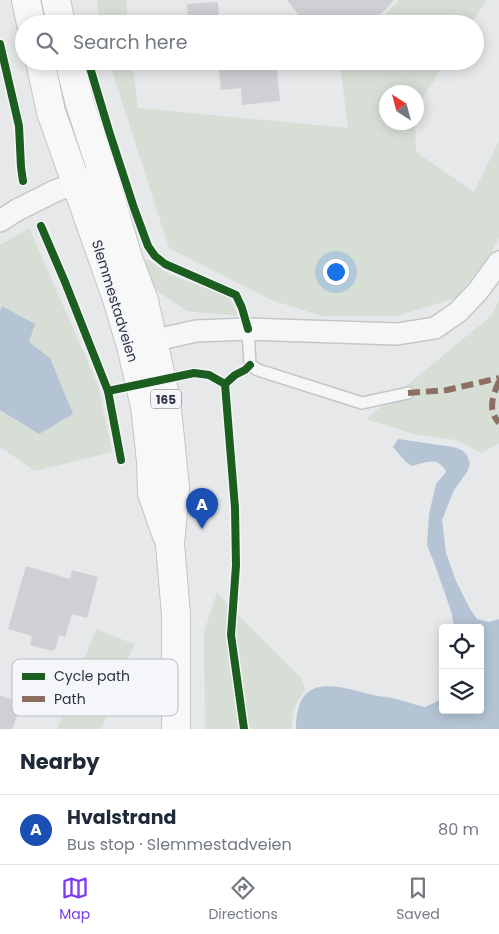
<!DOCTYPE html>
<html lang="en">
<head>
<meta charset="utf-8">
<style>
	:root { --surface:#fff; --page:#f6f6f7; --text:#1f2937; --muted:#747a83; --line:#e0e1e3; --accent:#7c3aed }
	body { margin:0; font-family:Poppins,sans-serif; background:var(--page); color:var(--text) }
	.controls { position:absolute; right:15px; bottom:15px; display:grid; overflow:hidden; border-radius:5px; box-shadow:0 2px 12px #0003 }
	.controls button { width:45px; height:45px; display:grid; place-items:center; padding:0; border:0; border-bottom:1px solid var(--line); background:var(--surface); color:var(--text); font:25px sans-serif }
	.compass { position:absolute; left:379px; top:85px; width:45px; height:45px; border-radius:50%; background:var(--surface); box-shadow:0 2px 12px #0003; rotate:324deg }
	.you { position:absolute; left:335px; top:271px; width:18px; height:18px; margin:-12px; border:4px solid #fff; border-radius:50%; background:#1a73e8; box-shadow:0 0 0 8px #1a73e833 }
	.badge { display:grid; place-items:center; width:32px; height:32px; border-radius:50%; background:var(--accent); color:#fff; font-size:16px; font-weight:700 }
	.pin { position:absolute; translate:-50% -41px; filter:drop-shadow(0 1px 2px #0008) }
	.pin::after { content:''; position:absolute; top:26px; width:18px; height:15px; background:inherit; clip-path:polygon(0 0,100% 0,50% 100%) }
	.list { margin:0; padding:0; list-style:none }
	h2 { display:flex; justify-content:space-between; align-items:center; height:65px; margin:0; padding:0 20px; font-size:21px }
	h2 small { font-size:16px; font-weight:400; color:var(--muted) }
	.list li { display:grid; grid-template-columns:32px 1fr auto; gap:15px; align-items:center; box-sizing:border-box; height:70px; padding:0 20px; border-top:1px solid var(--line) }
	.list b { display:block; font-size:19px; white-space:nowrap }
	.list p { margin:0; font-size:16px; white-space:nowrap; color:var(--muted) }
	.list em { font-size:16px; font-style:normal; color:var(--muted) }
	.icon { flex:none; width:28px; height:28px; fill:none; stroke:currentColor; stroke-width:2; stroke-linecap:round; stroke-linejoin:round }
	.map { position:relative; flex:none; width:499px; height:729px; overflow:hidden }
	.search { position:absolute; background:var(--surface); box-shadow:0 2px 12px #0003; left:15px; right:15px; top:15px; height:55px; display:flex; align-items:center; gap:12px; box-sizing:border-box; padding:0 18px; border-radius:28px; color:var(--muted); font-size:19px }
	.sheet { height:135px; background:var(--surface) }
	nav { display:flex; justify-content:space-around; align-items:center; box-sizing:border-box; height:70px; border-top:1px solid var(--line); background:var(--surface); font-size:14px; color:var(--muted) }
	nav a { display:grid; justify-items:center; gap:2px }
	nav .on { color:var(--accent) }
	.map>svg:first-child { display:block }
	.green { fill:#d6ded6 }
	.water { fill:#b4c4d5 }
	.building { fill:#ced0d3 }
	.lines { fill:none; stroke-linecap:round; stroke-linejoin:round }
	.lane-casing { stroke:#c4c6c8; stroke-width:14 }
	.street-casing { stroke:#c4c6c8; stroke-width:24 }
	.primary-casing { stroke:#c2c5c8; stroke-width:30 }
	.lane { stroke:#f5f6f7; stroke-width:11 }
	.street { stroke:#f5f6f7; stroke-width:21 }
	.primary { stroke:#f8f8f8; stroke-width:28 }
	.quiet { stroke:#8d6e63; stroke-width:6; stroke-dasharray:12 6; stroke-linecap:butt }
	.cycleway-casing { stroke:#f4f6f9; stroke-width:11 }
	.cycleway { stroke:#1b5e20; stroke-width:8 }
	.labels { text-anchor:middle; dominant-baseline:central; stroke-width:4; stroke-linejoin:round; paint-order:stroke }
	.shield { fill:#f4f6f9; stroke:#676e7b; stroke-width:1 }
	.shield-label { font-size:12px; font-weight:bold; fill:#2b3445 }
	.street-label { font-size:14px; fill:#2b3445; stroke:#f4f6f9 }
	.key { fill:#f4f6f9; stroke:#b8bcc3; stroke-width:1 }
	.key-label { font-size:14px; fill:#2b3445 }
</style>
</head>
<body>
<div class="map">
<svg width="499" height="729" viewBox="0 0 499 729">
	<rect width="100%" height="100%" fill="#e6e8ea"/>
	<g class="green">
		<path d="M97,0H126L128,24H100Z"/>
		<path d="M399,0H486L471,24H377Z"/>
		<path d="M109,61H132L138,108L348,128L340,64L343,61H446L417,107L416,92H386V122L415,123L416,152L474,192L499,141V238L490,255L456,298L397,316H322L271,300L169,248Z"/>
		<path d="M29,228L98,385L112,452L35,471L0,447V245Z"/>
		<path d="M142,260H149L168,274L230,297L238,316L187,311L154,289Z"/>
		<path d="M499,300V444L481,453L456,440L417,435L366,419L491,316Z"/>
		<path d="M217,593L248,625L301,678L305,689L294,708L291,729H205L204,632Z"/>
		<path d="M96,629L134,644L101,729H57Z"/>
	</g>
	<g class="water">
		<path d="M2,306L35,324L29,342L50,358L73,414L39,434L0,410V311Z"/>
		<path d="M398,439L453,447L462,450L467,455L470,464L467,472L454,490L442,520L446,553L456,581L470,609L477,619L489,622L499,619V729H296C296,672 335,685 373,695C379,697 385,696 392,698C403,700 414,705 425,707L443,699V710H480V628H454L452,614L435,565L427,545L429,514L436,484L446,472C439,456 426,462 412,466L406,462L393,447Z"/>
	</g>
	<g class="building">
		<path d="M287,0H394L372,24H306Z"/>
		<path d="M218,2L219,24H188L187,4Z"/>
		<path d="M218,61H276L280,101L242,105L241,88L221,90Z"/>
		<path d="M26,566L70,579L72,570L98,577L87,618L72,614L65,637L59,635L55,650H53L52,651L30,645L32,636L8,629Z"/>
		<path d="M0,695L22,704L12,729H0Z"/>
	</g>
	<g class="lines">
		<defs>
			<path id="lane" d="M248,329L250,365L258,370L362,403L408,393"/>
			<g id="street">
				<path d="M0,221L17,210L55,191L103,174"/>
				<path d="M138,344L196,331L248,329L397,334L435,328L458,312L478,291L499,262"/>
			</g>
			<g id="primary">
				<path d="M26,0L31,24"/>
				<path d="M56,0L61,24"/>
				<path d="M40,61L51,112L117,299L131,346L145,406L151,461L152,493L167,536"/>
				<path d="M69,61L80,104L103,174L128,258L144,301L166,399L175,488L170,544L176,615V729"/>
			</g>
		</defs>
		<use href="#lane" class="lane-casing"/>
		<use href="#street" class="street-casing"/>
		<use href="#primary" class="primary-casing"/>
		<use href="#lane" class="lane"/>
		<use href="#street" class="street"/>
		<use href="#primary" class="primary"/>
		<g class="quiet">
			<path d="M499,381C493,396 487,409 499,423"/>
			<path d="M408,393L447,390L499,378"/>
		</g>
		<defs>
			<g id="cycleway">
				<path d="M0,44L19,126L21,167L23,181"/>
				<path d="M88,61L109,131L134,208L148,246L155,256L165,264L236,295L242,308L248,329"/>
				<path d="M41,226L65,282L108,391L121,460"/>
				<path d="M108,391L194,373L209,375L225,384"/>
				<path d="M244,729L231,635L236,565L235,508L225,384L235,375L245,370L250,365"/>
			</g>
		</defs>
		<use href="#cycleway" class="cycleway-casing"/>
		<use href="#cycleway" class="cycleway"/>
	</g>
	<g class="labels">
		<rect class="shield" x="151" y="389.5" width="30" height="19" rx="4"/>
		<g class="shield-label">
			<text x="166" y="399">165</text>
		</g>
		<g class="street-label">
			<text transform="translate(115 301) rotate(73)">Slemmestadveien</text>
		</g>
	</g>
	<rect x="12" y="659" width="166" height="57" rx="8" class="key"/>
	<rect x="22" y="673" width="23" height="7" fill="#1b5e20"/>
	<rect x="22" y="696" width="23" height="6" fill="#8d6e63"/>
	<g class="key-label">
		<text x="54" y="681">Cycle path</text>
		<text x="54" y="704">Path</text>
	</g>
</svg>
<div class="controls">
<button><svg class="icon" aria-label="locate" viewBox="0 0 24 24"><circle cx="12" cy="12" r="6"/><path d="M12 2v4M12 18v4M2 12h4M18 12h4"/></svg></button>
<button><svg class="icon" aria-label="layers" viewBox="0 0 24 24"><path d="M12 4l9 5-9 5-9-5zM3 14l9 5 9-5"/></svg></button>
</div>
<svg class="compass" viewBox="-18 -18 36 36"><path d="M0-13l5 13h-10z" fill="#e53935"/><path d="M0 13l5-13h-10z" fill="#747a83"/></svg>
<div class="you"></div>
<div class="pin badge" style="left:202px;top:529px;background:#1a4fb4">A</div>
<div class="search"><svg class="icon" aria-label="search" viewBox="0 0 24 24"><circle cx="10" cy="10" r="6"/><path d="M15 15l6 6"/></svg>Search here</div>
</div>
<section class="sheet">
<h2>Nearby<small></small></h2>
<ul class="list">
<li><span class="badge" style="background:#1a4fb4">A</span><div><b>Hvalstrand</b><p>Bus stop · Slemmestadveien</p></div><em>80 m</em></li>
</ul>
</section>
<nav>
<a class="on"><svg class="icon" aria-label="map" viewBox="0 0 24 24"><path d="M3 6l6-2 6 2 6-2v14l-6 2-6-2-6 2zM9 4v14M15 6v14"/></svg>Map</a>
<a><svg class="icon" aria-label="directions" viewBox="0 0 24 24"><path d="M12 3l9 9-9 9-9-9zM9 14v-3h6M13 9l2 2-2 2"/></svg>Directions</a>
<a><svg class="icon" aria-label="saved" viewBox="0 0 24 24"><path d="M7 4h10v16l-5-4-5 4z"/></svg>Saved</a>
</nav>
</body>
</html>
